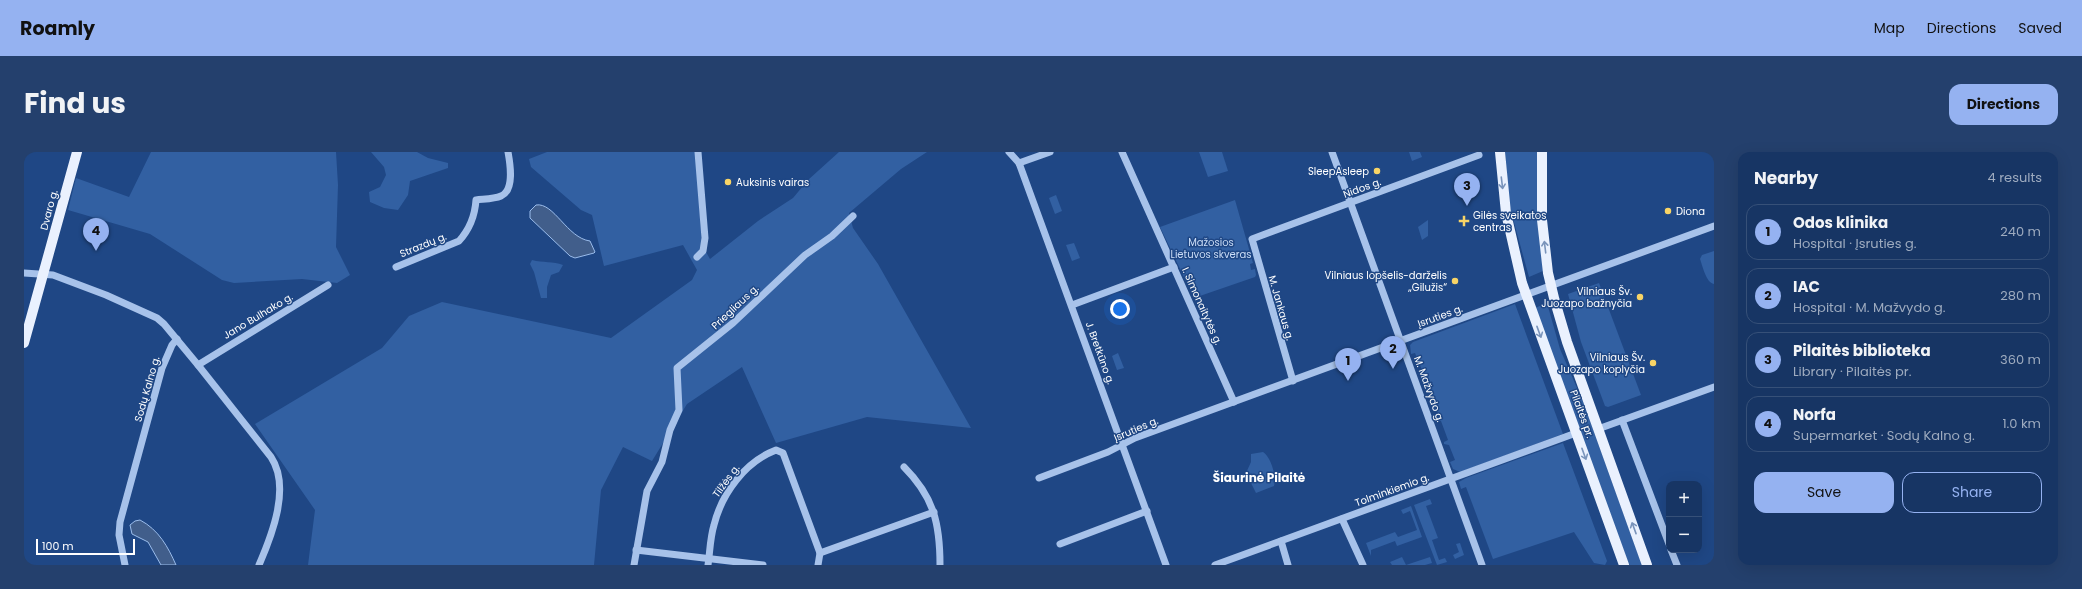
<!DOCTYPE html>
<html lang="en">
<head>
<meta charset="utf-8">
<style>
	:root { --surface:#173564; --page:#24406d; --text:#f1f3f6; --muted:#9eabbf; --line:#365078; --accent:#95b2f1 }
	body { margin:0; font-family:Poppins,sans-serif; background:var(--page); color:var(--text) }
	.controls { position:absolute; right:12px; bottom:12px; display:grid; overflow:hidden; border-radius:8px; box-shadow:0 4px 16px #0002 }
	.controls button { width:36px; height:36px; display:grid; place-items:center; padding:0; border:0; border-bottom:1px solid var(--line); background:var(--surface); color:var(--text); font:20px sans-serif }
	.scale { position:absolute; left:12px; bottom:10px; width:99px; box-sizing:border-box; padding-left:4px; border:2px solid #fff; border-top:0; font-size:11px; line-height:14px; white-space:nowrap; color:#fff; -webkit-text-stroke:3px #1f4785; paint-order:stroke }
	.you { position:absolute; left:1096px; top:157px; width:14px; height:14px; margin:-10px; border:3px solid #fff; border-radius:50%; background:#1a73e8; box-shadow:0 0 0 6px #1a73e833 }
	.badge { display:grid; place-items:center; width:26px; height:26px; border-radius:50%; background:var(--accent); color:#111; font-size:13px; font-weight:700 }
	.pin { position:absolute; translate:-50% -33px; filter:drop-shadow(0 1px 2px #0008) }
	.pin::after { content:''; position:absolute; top:21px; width:14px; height:12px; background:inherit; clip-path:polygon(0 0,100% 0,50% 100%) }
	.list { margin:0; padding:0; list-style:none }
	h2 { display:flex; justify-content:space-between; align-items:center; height:52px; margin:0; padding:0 16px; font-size:17px }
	h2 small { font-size:13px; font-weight:400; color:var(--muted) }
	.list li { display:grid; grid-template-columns:26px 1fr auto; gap:12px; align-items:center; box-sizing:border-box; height:56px; margin:0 8px 8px; padding:0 8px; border:1px solid var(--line); border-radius:12px }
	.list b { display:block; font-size:15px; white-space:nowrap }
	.list p { margin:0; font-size:13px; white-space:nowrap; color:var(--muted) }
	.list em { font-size:13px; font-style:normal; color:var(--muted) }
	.actions { display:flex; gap:8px; padding:12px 16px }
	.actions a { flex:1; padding:9px 0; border:1px solid var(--accent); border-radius:12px; text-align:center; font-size:14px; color:var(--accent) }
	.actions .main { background:var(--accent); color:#111 }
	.map { position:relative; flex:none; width:1690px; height:413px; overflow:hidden; border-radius:12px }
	header { display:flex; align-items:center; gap:24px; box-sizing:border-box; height:56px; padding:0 20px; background:var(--accent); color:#111 }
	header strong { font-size:19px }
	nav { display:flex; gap:22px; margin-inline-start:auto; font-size:14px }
	.intro { display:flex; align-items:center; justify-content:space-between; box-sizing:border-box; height:96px; padding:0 24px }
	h1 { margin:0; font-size:28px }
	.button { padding:10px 18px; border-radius:12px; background:var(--accent); color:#111; font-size:14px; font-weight:700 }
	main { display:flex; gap:24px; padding:0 24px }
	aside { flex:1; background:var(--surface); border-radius:12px; box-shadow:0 4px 16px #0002 }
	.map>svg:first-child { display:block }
	.green { fill:#3260a2 }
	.water { fill:#415e8b; stroke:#9abceb }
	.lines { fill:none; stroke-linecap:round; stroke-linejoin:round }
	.minor { stroke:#a7c2ea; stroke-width:7 }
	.major { stroke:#eaf1fe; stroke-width:10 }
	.oneway { stroke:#7a94bb }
	.poi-dot { fill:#f8d466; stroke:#1f4785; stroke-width:1.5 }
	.labels { text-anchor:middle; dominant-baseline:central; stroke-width:3; stroke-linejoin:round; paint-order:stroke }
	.poi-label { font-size:10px; fill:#fff; stroke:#1f4785; text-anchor:end }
	.street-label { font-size:10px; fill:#fff; stroke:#1f4785 }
	.park-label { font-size:10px; fill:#cbddf7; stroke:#1f4785 }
	.quarter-label { font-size:12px; font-weight:bold; fill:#fff; stroke:#1f4785 }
</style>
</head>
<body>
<header>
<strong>Roamly</strong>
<nav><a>Map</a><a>Directions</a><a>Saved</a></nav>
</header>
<div class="intro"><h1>Find us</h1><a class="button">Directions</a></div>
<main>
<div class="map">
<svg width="1690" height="413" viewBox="0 0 1690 413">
	<rect width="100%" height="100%" fill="#1f4785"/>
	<g class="green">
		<path d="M127,0H312L314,33L312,95L326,123L313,131L278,127L210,131L198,128L126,82L44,58L52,26L105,45Z"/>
		<path d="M347,0H393L404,6L424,11V16L386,29L384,43L374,58L360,56L346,50L345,40L356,35L362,23L360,15Z"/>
		<path d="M523,0H672L678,93L686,107L734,69L769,46L784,28L815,0H903L877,17L825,61L829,76L854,112L947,276L843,265L752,291L718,215L663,252L628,309L599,295L577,338L570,413H284L291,358L231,272L358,196L385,164L418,150L587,186L668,128L673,118L659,93L580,114L568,63L557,58L507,15L505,7Z"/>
		<path d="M1175,0H1198L1204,19L1184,25Z"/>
		<path d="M1385,0H1396L1398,5L1388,9Z"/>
		<path d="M1481,0H1513V58L1519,119L1505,125L1485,52Z"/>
		<path d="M1032,43L1038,59L1031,62L1025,46Z"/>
		<path d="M1211,48L1229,111L1226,112L1227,118L1231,117L1232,123L1231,125L1170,146L1136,75Z"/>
		<path d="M1404,68V84L1398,88L1394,75Z"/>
		<path d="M1050,91L1056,106L1048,109L1042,93Z"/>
		<path d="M1690,99V132C1682,131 1678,112 1676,107L1678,103Z"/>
		<path d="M508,108C519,111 529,109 539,113L535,120L527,123L523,135V146H517L510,120L506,112Z"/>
		<path d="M1575,131L1617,243L1584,255L1581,254L1557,190L1544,142Z"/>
		<path d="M1523,151L1536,197L1560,252L1618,413H1605L1511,156Z"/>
		<path d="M1491,152L1539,282L1436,320L1429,317L1426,310L1431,308L1425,293L1420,292V290L1424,288L1417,269H1411L1415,265L1408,246H1403L1407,242L1400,223L1394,222L1398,218L1391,201L1387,202L1386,193L1389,190Z"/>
		<path d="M1094,201L1100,216L1093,218L1088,204Z"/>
		<path d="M1539,291L1583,409L1581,413L1570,411L1550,380L1469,407L1442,335L1437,337L1435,330L1442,326Z"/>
		<path d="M1239,300C1247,305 1253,325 1250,334L1232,341L1222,321L1227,310V302Z"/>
		<path d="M1406,347L1408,352L1402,354L1414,386L1408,388L1415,408L1421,406L1423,410L1413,413L1390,353Z"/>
		<path d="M1387,354L1398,385L1373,394L1371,389L1347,398V404L1342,391L1371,380L1374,385L1393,378L1386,359L1379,362L1377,358Z"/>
		<path d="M1436,391L1440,403L1431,407L1429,403L1435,400L1432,392Z"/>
		<path d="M1378,405L1382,413H1368L1366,410Z"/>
		<path d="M1406,405L1408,411L1401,413H1382Z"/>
	</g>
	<g class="water">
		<path d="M512,53C530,50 543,86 566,89L571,100L570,101L551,106L546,104L506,66V59Z"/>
		<path d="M116,368C135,378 144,395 152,413H137L124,390L108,382L106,373L111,369Z"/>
	</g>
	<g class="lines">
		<g class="minor">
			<path d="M985,0L995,11L1142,413"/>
			<path d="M1098,0L1210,250"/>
			<path d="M1308,0L1458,413"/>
			<path d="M995,11L1026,0"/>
			<path d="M673,105L679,99L681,86L674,0"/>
			<path d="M372,115L435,89C445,78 451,63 452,48C460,47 470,47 477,44C491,38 486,11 484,0"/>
			<path d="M0,121L29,123L82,143L133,166L140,172L174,213L247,305C267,335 248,383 235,413"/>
			<path d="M1048,153L1150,115"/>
			<path d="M174,213L304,133"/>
			<path d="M1269,229L1228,87L1455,3"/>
			<path d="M1598,268L1645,392"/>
			<path d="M1574,277L1690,235"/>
			<path d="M880,315C910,345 916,372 916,413"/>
			<path d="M1015,326L1084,300L1111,286L1690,74"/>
			<path d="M1318,367L1339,413"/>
			<path d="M1257,389L1264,413"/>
			<path d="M1036,392L1123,359"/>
			<path d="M612,398L739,413"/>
			<path d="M1647,398L1653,413"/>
			<path d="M796,401L910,360"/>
			<path d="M101,413L95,383L96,370L138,216L148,193L153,187"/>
			<path d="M610,413L623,339L638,310L646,278L655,258L653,216L709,171L781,103L808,84L829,64"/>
			<path d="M684,413C686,400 686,386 690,373C698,341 721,310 752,298L759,301L796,401L794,413"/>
			<path d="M1191,413L1552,281"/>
		</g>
		<g class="major">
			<path d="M1476,0L1482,61L1498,131L1600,413"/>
			<path d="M1518,0V68L1524,121L1530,146L1543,190L1623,413"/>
			<path d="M0,191L53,0"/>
		</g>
	</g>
	<defs><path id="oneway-shaft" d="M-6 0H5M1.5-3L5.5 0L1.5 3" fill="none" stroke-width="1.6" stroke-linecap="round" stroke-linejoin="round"/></defs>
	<g class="oneway">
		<use href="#oneway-shaft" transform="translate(1478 31) rotate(83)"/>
		<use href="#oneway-shaft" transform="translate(1521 95) rotate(-97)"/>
		<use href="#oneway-shaft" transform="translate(1515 180) rotate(70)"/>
		<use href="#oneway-shaft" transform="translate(1560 302) rotate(70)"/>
		<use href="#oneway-shaft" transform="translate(1610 376) rotate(-110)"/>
	</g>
	<g class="poi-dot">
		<circle cx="1353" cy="19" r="4"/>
		<circle cx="704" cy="30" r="4"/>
		<circle cx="1644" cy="59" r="4"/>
		<path d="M1438 63h4v4h4v4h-4v4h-4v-4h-4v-4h4z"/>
		<circle cx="1431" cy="129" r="4"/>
		<circle cx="1616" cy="145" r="4"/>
		<circle cx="1629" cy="211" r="4"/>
	</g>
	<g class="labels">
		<g class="poi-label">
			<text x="1345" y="19">SleepAsleep</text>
			<text x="712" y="30" text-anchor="start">Auksinis vairas</text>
			<text x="1652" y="59" text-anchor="start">Diona</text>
			<text x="1449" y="63" text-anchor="start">Gilės sveikatos<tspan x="1449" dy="12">centras</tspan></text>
			<text x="1423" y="123">Vilniaus lopšelis-darželis<tspan x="1423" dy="12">„Gilužis“</tspan></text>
			<text x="1608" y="139">Vilniaus Šv.<tspan x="1608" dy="12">Juozapo bažnyčia</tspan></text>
			<text x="1621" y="205">Vilniaus Šv.<tspan x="1621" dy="12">Juozapo koplyčia</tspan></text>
		</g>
		<g class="street-label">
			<text transform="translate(1338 36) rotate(-20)">Nidos g.</text>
			<text transform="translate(25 58) rotate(-75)">Dvaro g.</text>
			<text transform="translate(399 93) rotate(-22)">Strazdų g.</text>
			<text transform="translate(1178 154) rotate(66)">I. Simonaitytės g.</text>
			<text transform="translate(711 155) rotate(-43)">Priegliaus g.</text>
			<text transform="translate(1257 156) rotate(74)">M. Jankaus g.</text>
			<text transform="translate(234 164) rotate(-31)">Jano Bulhako g.</text>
			<text transform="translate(1416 164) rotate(-20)">Įsruties g.</text>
			<text transform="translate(1076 201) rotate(70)">J. Bretkūno g.</text>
			<text transform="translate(123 237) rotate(-74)">Sodų Kalno g.</text>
			<text transform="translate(1405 237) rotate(70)">M. Mažvydo g.</text>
			<text transform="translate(1558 262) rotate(70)">Pilaitės pr.</text>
			<text transform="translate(1112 277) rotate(-23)">Įsruties g.</text>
			<text transform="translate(702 329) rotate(-54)">Tilžės g.</text>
			<text transform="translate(1368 338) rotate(-20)">Tolminkiemio g.</text>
		</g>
		<g class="park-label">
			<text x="1187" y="90">Mažosios<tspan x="1187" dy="12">Lietuvos skveras</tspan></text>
		</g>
		<g class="quarter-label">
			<text x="1235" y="325">Šiaurinė Pilaitė</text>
		</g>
	</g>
</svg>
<div class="controls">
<button>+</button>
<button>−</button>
</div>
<div class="scale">100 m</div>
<div class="you"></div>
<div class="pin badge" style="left:1324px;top:229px">1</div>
<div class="pin badge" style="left:1369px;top:217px">2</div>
<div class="pin badge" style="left:1443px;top:54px">3</div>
<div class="pin badge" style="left:72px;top:99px">4</div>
</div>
<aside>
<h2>Nearby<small>4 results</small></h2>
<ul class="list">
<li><span class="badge">1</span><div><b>Odos klinika</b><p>Hospital · Įsruties g.</p></div><em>240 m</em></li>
<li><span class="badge">2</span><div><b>IAC</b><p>Hospital · M. Mažvydo g.</p></div><em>280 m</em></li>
<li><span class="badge">3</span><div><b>Pilaitės biblioteka</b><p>Library · Pilaitės pr.</p></div><em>360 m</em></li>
<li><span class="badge">4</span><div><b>Norfa</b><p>Supermarket · Sodų Kalno g.</p></div><em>1.0 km</em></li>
</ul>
<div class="actions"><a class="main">Save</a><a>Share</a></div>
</aside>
</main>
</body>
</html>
